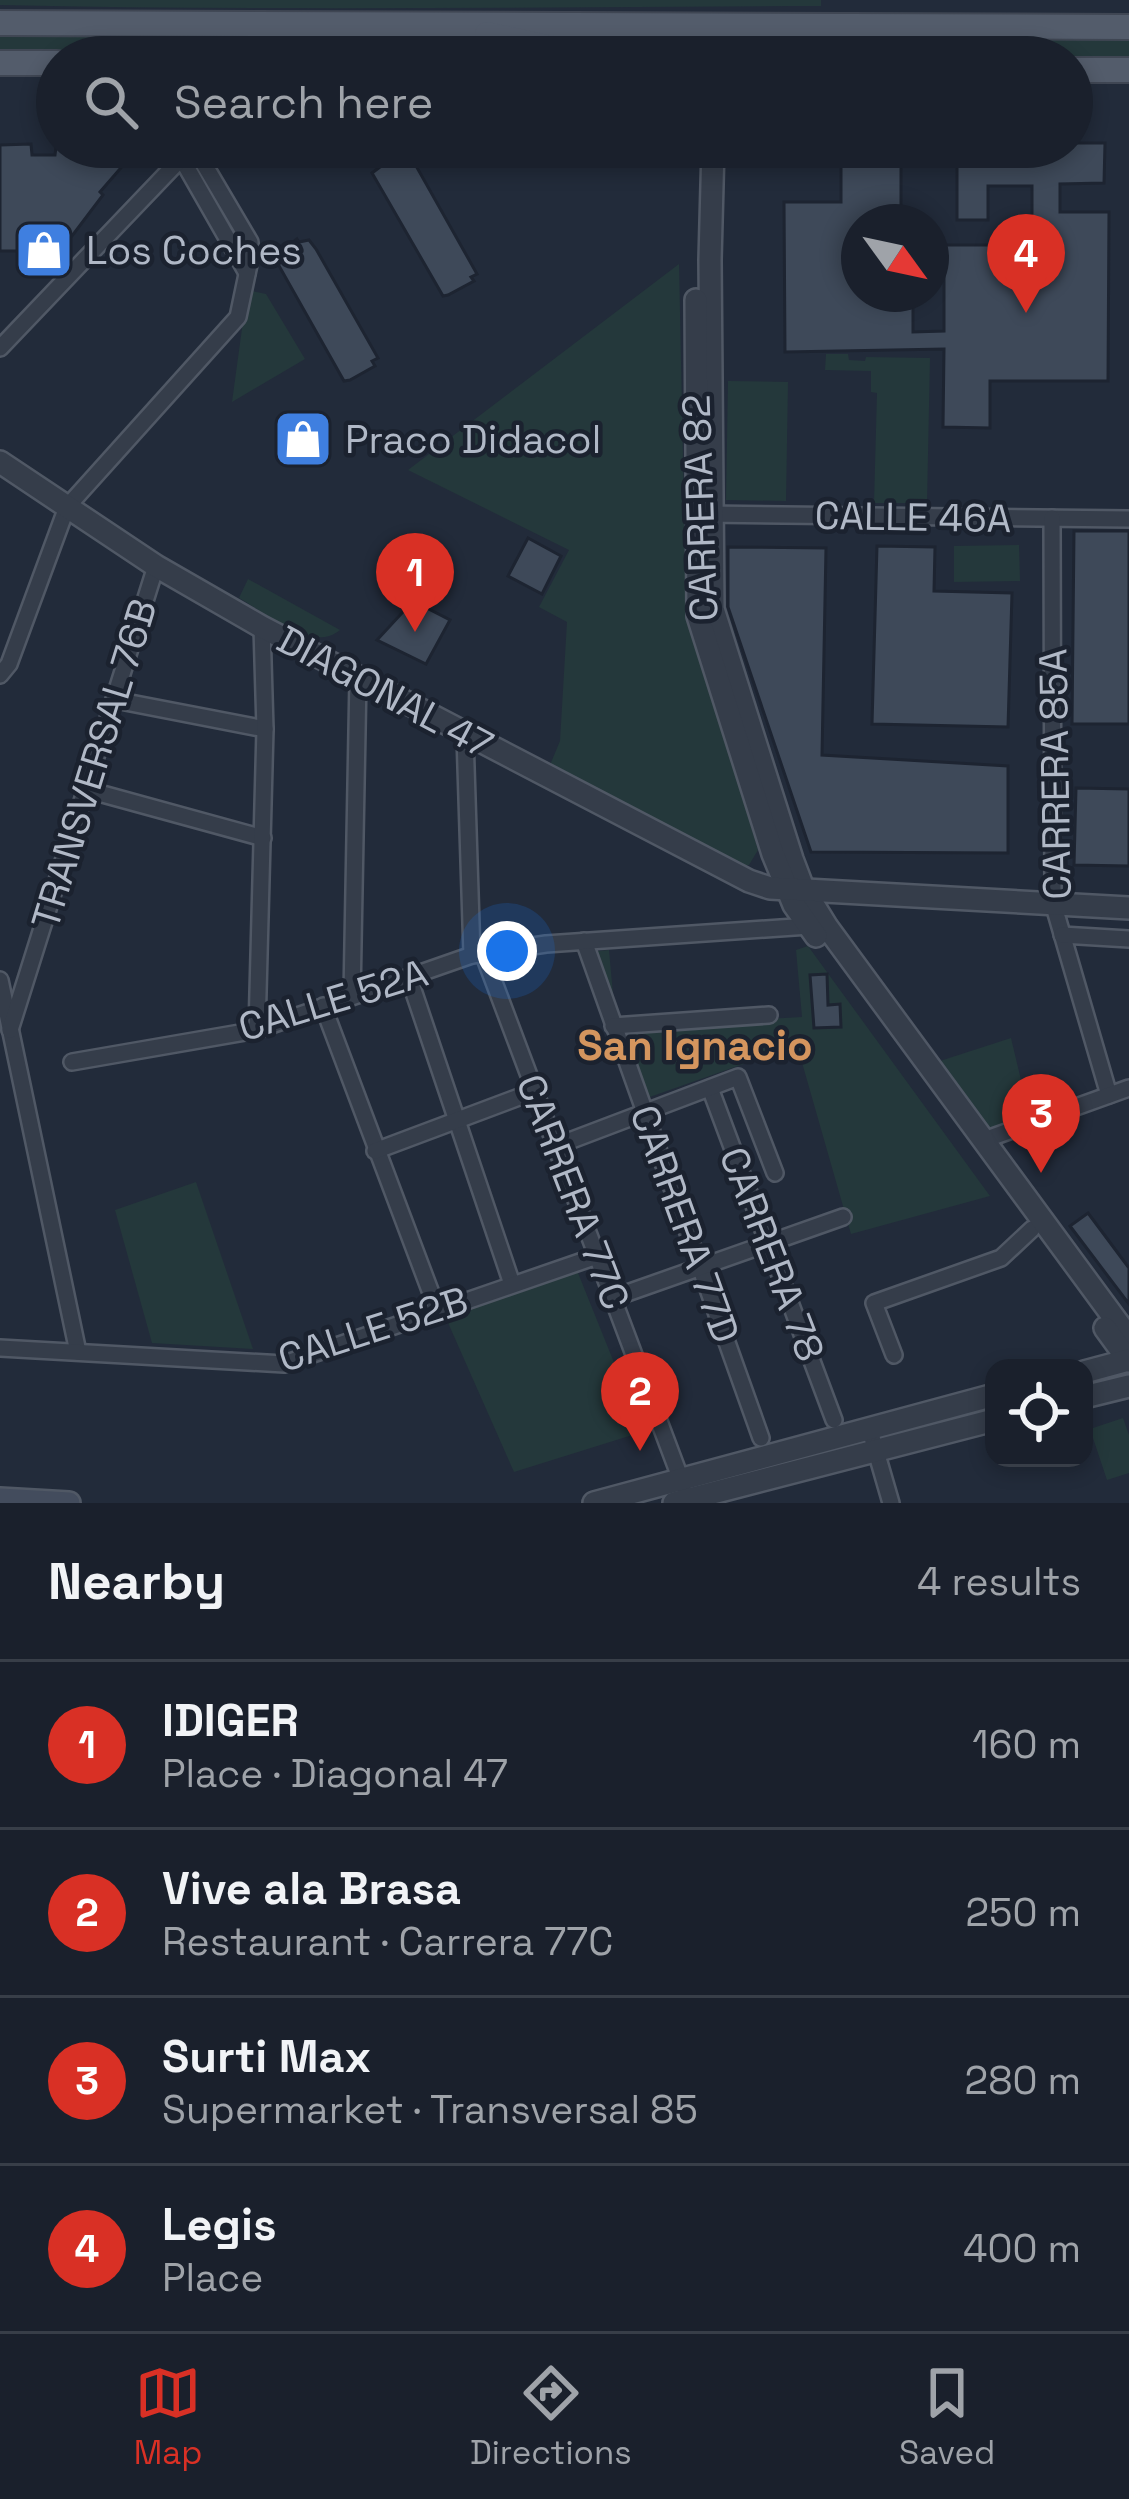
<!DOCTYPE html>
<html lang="en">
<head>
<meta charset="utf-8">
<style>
	:root { --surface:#1a202c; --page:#272d38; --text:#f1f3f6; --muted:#9fa3a9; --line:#383e48; --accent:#d93025 }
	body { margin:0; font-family:"Space Grotesk",sans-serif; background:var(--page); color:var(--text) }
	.controls { position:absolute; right:36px; bottom:36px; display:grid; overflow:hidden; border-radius:24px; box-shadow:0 6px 18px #0003 }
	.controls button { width:108px; height:108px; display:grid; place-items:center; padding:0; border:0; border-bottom:3px solid var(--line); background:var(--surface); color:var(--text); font:60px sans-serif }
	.compass { position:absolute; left:841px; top:204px; width:108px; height:108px; border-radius:50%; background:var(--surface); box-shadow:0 6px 18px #0003; rotate:123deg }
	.you { position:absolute; left:507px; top:951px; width:42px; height:42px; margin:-30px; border:9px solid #fff; border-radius:50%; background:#1a73e8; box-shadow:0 0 0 18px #1a73e833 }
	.badge { display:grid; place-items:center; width:78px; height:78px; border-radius:50%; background:var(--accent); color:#fff; font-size:39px; font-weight:700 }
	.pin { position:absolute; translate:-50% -99px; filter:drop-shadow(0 3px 6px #0008) }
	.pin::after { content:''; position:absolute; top:63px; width:42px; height:36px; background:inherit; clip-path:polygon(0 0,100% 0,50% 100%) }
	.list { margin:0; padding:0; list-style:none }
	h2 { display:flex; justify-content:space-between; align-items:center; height:156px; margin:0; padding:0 48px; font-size:51px }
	h2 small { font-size:39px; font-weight:400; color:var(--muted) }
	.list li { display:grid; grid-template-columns:78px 1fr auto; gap:36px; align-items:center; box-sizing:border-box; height:168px; padding:0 48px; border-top:3px solid var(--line) }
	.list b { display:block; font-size:45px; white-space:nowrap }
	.list p { margin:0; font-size:39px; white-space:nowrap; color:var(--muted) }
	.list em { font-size:39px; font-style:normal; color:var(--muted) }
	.icon { flex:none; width:66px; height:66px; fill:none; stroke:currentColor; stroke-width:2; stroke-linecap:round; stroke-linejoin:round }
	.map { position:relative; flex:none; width:1129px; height:1503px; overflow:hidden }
	.search { position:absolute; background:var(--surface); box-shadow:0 6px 18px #0003; left:36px; right:36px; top:36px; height:132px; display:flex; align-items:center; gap:30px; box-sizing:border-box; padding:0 42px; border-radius:66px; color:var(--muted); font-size:45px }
	.sheet { height:828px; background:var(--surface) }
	nav { display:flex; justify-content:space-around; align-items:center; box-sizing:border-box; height:168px; border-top:3px solid var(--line); background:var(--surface); font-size:33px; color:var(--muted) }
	nav a { display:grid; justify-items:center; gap:6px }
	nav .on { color:var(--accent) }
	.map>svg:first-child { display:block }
	.green { fill:#24383b }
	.building { fill:#3e4959; stroke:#1d2431; stroke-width:3 }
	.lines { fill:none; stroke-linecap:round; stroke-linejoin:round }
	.minor-casing { stroke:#505865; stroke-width:20 }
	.tertiary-casing { stroke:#505865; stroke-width:26 }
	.secondary-casing { stroke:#505865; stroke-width:26 }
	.primary-casing { stroke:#3f4653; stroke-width:28 }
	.minor { stroke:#353d4a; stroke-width:15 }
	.tertiary { stroke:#353d4a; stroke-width:21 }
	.secondary { stroke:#434c5d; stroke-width:21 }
	.primary { stroke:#535c6b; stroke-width:24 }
	.labels { text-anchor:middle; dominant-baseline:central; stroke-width:9; stroke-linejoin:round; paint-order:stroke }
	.poi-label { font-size:39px; fill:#b0b8c6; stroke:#1b222f; text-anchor:start }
	.street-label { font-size:39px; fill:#b0b8c6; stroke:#1b222f }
	.neighbourhood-label { font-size:42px; font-weight:bold; fill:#d4955e; stroke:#1b222f }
</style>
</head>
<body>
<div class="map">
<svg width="1129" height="1503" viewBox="0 0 1129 1503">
	<rect width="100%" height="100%" fill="#222b3a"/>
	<g class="green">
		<path d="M0,0H821V6C548,7 273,11 0,5Z"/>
		<path d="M525,33L1129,37V58L616,50L568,45Z"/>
		<path d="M0,34L460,39L493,41L558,57L0,55Z"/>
		<path d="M679,264L686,604L758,850L749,865H740L550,765L560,741L567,622L539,607L569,550L408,470Z"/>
		<path d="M252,291L266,294L305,359L232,402L246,299Z"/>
		<path d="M826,354H848L849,360L865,361L866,357L930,358L927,503H874L877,393L871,392V371L825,370Z"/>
		<path d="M728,381L788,382L786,501L726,500Z"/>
		<path d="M1019,545L1020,581L954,582V546Z"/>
		<path d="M248,579L340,630C311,654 266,613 239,598Z"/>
		<path d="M808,946L990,1196L851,1234L797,1045L644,1099L590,952L609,950L616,1027L802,1017L796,950Z"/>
		<path d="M1011,1038L1030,1118L990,1133L940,1061Z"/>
		<path d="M196,1182L253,1349L152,1343L115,1210Z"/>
		<path d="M576,1268L642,1432L514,1472L445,1316Z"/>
		<path d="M1123,1418L1129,1435V1473L1107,1480L1090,1429Z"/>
	</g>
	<g class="building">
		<path d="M1072,143H1105L1104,183L1060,184V212H1109L1108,381H990V428L943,427L944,349L785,352L784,202H841V149L901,148V222H859V294H913V332L944,331V245H1032V186H988V220H957V147H1072Z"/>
		<path d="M31,144L32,155H55L56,147H139L100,192L103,195L72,236H59L58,251H0V145Z"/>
		<path d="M396,155L398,158L408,156L415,164L477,274L471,277L474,281L448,295L443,296L372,173Z"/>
		<path d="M297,239L299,242L309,240L316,249L378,358L372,361L375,366L350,380L344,381L274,257Z"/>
		<path d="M1074,531H1129V724H1072Z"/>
		<path d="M528,538L561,556L542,594L508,576Z"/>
		<path d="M877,546L935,547L934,591L1012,593L1008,727L872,724Z"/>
		<path d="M728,547L826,548L822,755L1008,766V853L811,852L728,607Z"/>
		<path d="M413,601L450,620L426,664L377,640Z"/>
		<path d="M1076,788L1129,789V866L1074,865Z"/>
		<path d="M827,974L828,1005L840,1004L841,1027L814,1028L810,975Z"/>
		<path d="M1088,1213L1129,1268V1304L1070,1226Z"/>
	</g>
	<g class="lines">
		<defs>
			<g id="minor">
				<path d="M175,147L247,273"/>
				<path d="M0,348L192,147"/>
				<path d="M705,514L1129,519"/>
				<path d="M1052,518L1053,903L1109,1095"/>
				<path d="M0,675L9,664L67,507L238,317L250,260V242L194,147"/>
				<path d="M115,700L265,729"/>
				<path d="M465,736L472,955"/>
				<path d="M88,790L263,838"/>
				<path d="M1062,935L1129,939"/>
				<path d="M584,941L761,1438"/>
				<path d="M483,953L683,1485"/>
				<path d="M409,978L512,1284"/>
				<path d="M0,980L78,1352"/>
				<path d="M352,996L358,678"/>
				<path d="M323,1006L437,1309"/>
				<path d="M613,1026L769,1015"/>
				<path d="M10,1030L156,566"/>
				<path d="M257,1030L265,729L262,627"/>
				<path d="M72,1062L257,1030L472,955L546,944L809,926"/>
				<path d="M710,1088L834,1420"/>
				<path d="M984,1140L1129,1088"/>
				<path d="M556,1146L738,1077L775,1173"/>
				<path d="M375,1151L535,1091"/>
				<path d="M613,1298L843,1217"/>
				<path d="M0,1348L284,1364L597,1256"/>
				<path d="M894,1355L874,1303L1001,1258L1032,1229"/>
				<path d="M869,1427L891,1503"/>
			</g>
			<g id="tertiary">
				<path d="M713,147L710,260L713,609L792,859L803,888L827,927L1129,1338"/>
				<path d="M696,300L698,616L773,854L794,905L816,936"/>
				<path d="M0,462L156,566L262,627L749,881L770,888L1129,908"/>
				<path d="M1105,1328L1129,1361"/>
				<path d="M1084,1372L1129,1360"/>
				<path d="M1084,1397L1129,1386"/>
				<path d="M594,1503L994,1395"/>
				<path d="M674,1503L994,1420"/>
			</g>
			<path id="secondary" d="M0,1499L69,1503"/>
			<g id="primary">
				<path d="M0,23L1129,27"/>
				<path d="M487,34L594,57"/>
				<path d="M0,63H57"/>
				<path d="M1072,70H1129"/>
			</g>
		</defs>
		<use href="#minor" class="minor-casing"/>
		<use href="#tertiary" class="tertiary-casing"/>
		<use href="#secondary" class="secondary-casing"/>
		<use href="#primary" class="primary-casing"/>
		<use href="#minor" class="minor"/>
		<use href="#tertiary" class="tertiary"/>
		<use href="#secondary" class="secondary"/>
		<use href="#primary" class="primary"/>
	</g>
	<defs>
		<symbol id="shop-square" viewBox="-11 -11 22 22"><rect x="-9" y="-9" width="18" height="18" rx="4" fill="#3f7fe0" stroke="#1b222f"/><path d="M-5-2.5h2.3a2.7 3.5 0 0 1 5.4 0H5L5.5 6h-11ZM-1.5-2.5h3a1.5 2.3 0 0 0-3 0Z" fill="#fff"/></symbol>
	</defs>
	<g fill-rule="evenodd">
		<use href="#shop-square" x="11" y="217" width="66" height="66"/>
		<use href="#shop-square" x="270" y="406" width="66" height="66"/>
	</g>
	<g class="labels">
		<g class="poi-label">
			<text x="86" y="250">Los Coches</text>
			<text x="345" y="439">Praco Didacol</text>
		</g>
		<g class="street-label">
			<text transform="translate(700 508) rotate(-92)">CARRERA 82</text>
			<text transform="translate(913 517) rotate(1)">CALLE 46A</text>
			<text transform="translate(385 692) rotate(28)">DIAGONAL 47</text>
			<text transform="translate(94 764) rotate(-73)">TRANSVERSAL 76B</text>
			<text transform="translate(1055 774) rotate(-91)">CARRERA 85A</text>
			<text transform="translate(333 1000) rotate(-17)">CALLE 52A</text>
			<text transform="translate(573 1192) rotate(69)">CARRERA 77C</text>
			<text transform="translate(685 1224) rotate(70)">CARRERA 77D</text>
			<text transform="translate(772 1254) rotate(69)">CARRERA 78</text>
			<text transform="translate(373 1329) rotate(-18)">CALLE 52B</text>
		</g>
		<g class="neighbourhood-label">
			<text x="695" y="1045">San Ignacio</text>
		</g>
	</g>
</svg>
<div class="controls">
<button><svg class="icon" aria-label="locate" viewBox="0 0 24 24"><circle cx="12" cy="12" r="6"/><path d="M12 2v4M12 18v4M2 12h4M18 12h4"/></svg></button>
</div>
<svg class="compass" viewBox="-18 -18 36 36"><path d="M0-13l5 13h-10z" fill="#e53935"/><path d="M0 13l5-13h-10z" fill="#9fa3a9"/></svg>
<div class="you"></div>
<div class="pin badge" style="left:415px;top:632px">1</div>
<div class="pin badge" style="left:640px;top:1451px">2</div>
<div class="pin badge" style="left:1041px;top:1173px">3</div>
<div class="pin badge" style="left:1026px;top:313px">4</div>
<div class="search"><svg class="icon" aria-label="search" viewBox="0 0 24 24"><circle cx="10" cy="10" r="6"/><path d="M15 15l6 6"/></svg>Search here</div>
</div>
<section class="sheet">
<h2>Nearby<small>4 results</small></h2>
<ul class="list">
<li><span class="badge">1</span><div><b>IDIGER</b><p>Place · Diagonal 47</p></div><em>160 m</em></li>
<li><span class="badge">2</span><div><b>Vive ala Brasa</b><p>Restaurant · Carrera 77C</p></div><em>250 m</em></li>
<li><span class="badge">3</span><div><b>Surti Max</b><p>Supermarket · Transversal 85</p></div><em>280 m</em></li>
<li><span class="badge">4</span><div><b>Legis</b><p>Place</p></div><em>400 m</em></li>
</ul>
</section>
<nav>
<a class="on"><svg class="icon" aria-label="map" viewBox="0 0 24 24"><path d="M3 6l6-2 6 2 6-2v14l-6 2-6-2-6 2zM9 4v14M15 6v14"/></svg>Map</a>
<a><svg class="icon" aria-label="directions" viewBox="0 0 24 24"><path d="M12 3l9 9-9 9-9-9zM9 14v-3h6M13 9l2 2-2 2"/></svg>Directions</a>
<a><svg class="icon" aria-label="saved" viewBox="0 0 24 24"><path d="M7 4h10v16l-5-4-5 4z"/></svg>Saved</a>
</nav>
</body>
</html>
